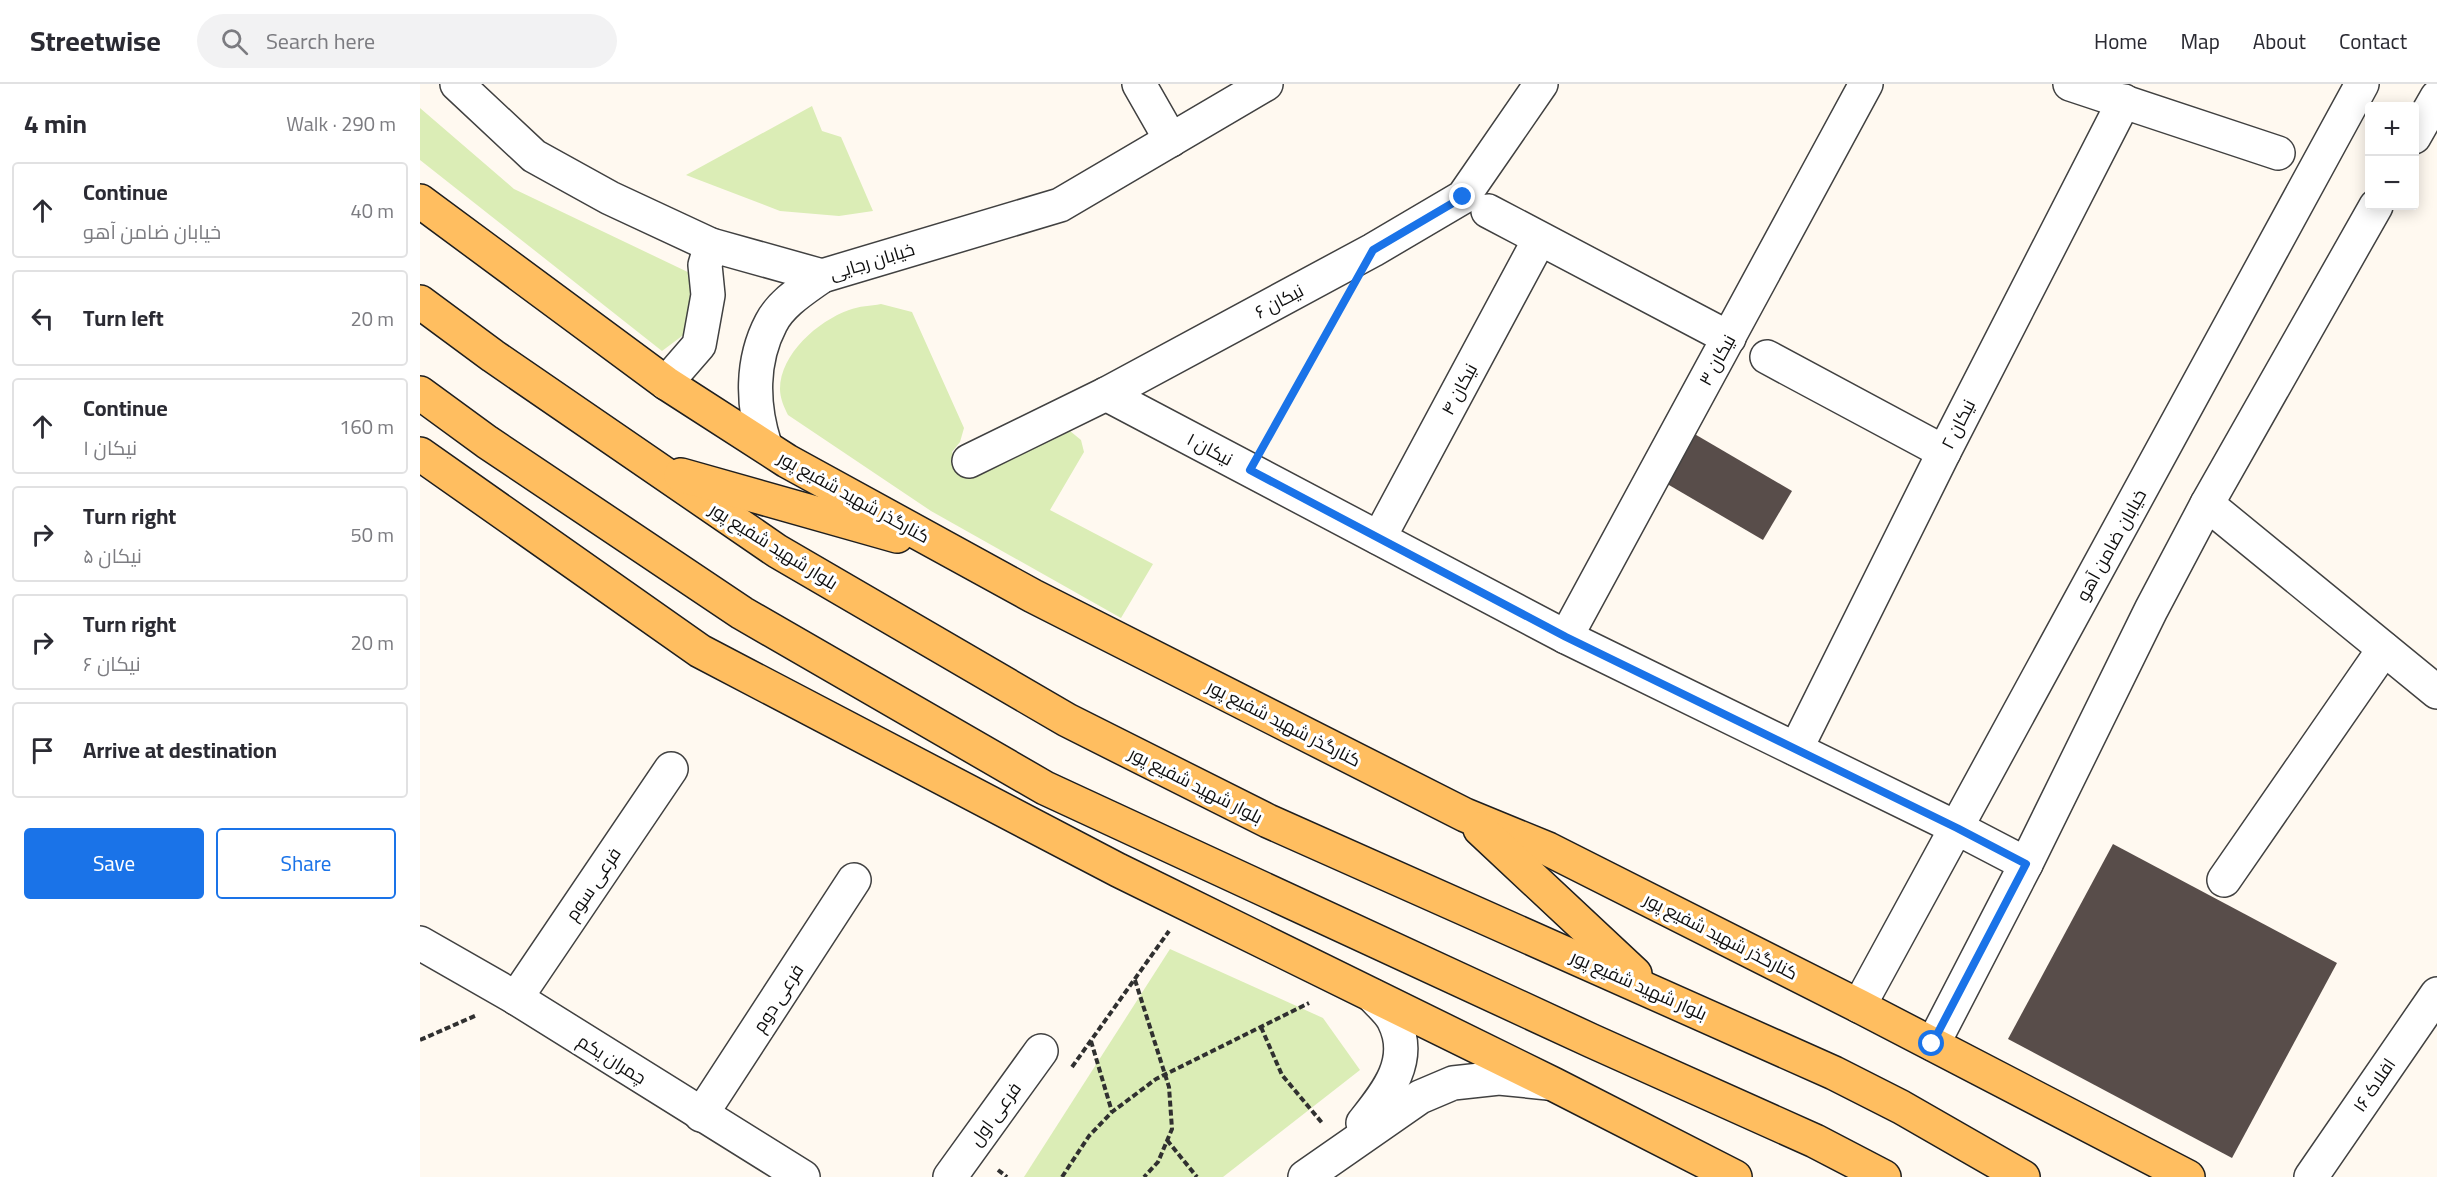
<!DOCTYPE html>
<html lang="en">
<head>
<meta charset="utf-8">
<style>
	:root { --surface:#fff; --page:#f2f2f3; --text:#2b2b33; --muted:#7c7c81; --line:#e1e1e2; --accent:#1a73e8 }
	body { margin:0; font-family:Georgia,Cairo,serif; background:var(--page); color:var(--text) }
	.controls { position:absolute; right:18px; top:18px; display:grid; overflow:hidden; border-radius:6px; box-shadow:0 3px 15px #0003 }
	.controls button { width:54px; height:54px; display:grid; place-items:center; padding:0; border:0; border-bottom:2px solid var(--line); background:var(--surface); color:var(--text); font:30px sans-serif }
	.stop { position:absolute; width:18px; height:18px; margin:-14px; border:4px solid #1a73e8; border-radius:50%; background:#fff }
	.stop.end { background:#1a73e8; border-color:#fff; box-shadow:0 2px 6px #0008 }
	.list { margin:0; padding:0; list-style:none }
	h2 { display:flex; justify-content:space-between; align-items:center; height:78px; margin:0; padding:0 24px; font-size:26px }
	h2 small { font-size:20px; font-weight:400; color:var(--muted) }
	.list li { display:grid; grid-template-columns:39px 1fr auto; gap:18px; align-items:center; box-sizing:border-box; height:96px; margin:0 12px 12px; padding:0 12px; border:2px solid var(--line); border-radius:6px }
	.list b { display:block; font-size:22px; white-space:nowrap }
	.list p { margin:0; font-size:20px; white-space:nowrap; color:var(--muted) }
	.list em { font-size:20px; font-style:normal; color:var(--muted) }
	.actions { display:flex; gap:12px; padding:18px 24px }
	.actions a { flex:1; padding:14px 0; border:2px solid var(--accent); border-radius:6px; text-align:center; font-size:21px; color:var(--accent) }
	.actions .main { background:var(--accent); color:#fff }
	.icon { flex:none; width:33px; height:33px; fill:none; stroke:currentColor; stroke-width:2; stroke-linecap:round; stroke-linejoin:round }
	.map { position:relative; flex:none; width:2017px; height:1093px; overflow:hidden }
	header { display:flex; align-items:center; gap:36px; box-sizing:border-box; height:84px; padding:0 30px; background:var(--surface); border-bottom:2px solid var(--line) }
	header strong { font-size:28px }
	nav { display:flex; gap:33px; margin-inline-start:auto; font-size:21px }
	.search { width:420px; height:54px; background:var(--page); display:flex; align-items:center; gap:15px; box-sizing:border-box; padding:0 21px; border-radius:33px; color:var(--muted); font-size:22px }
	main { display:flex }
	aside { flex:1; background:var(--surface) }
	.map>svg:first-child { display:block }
	.green { fill:#dbedb6 }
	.building { fill:#584d4a }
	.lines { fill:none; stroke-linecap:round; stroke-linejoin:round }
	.minor-casing { stroke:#414141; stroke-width:36 }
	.major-casing { stroke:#1f1f1f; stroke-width:36 }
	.path { stroke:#303030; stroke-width:4; stroke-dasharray:6 3; stroke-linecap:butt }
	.minor { stroke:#fff; stroke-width:33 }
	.major { stroke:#ffbe60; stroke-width:33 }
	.route { stroke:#1a73e8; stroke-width:8 }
	.labels { text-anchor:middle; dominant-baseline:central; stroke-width:6; stroke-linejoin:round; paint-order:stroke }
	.street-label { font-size:18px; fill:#0e0e0e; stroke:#fff }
</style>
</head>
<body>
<header>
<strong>Streetwise</strong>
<div class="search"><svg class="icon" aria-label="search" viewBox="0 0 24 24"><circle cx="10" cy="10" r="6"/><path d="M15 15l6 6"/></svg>Search here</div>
<nav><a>Home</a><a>Map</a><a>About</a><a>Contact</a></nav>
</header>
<main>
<aside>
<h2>4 min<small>Walk · 290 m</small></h2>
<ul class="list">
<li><svg class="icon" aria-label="ahead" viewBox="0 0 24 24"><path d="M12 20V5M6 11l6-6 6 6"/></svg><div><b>Continue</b><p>خیابان ضامن آهو</p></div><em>40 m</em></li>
<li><svg class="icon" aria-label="left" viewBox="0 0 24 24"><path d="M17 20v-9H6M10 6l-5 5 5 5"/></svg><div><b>Turn left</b></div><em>20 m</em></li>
<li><svg class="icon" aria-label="ahead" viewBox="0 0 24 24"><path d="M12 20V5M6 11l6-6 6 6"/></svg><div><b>Continue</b><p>نیکان ۱</p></div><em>160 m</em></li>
<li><svg class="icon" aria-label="right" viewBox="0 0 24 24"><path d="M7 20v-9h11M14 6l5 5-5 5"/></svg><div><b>Turn right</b><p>نیکان ۵</p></div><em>50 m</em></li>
<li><svg class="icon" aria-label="right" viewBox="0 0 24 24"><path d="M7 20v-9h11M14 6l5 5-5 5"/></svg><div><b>Turn right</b><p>نیکان ۶</p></div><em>20 m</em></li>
<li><svg class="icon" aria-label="arrive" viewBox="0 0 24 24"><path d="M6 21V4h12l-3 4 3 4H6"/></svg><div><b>Arrive at destination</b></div></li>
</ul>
<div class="actions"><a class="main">Save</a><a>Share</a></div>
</aside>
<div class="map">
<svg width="2017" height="1093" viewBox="0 0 2017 1093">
	<rect width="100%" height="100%" fill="#fff9f0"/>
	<g class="green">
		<path d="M392,22L402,47L421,53L453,127L419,132L360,127L266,91Z"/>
		<path d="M0,24L94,105L274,191L272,224L266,249L242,267L0,76Z"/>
		<path d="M461,220L492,228L544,344L540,358L532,368L552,394L572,378L628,351L650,347L661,356L664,368L630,426L733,480L701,534L511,427L368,331C364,323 360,314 360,305C360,270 398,237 429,226C439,222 451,222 461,220Z"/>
		<path d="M750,865L903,934L940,986L803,1093H604Z"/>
	</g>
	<g class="building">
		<path d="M1266,345L1372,407L1343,456L1237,394Z"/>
		<path d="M1693,760L1917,879L1812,1074L1588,955Z"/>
	</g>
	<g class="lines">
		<defs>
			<g id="minor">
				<path d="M37,0L114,72L190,114L291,161L402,192L640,121L846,0"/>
				<path d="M719,0L751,56"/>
				<path d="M1650,0L1858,69"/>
				<path d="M1994,53L2017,13"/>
				<path d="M1068,127L1309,254"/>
				<path d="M1347,273L1524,368"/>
				<path d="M246,299L279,261L288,211L285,181L291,161"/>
				<path d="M686,310L1146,553L1537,744L1606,780"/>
				<path d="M345,361C332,321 331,277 351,239C361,219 384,205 402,192"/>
				<path d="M549,377L686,310L953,166L1043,113L1121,0"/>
				<path d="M1787,420L2017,608"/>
				<path d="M959,454L1119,156"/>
				<path d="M1146,553L1446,0"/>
				<path d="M1376,665L1524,368L1704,17"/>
				<path d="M1804,796L1964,565"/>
				<path d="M0,859L96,914L383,1093"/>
				<path d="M96,914L251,685"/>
				<path d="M1439,922L1942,0"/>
				<path d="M1513,960L1606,780L1731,526L1787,420L1956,122"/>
				<path d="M281,1031L434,796"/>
				<path d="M943,1039C966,1010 994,977 974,937C970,928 959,919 953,912"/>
				<path d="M530,1093L621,967"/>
				<path d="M885,1093L1000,1013L1033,999L1079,994L1128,999"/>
				<path d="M1891,1093L2017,910"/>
			</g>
			<g id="major">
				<path d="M0,117L246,299L367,377L613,512L1045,731L1128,765L1439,922L1768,1093"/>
				<path d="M0,218L73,272L357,467L647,636L848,737L1414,989L1481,1023L1603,1093"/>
				<path d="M0,309L67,358L322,529L625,704L1172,957L1395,1057L1464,1093"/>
				<path d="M0,370L280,567L698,786L1133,1000L1315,1093"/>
				<path d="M261,391L477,452"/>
				<path d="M1060,745L1215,890"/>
			</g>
		</defs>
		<use href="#minor" class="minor-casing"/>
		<use href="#major" class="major-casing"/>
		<g class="path">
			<path d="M847,357L922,222"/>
			<path d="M715,896L749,1003L752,1045L738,1078L724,1093"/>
			<path d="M841,943L862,991L903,1040"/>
			<path d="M0,956L57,931"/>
			<path d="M671,957L692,1028"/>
			<path d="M652,983L749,847"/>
			<path d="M747,1056L777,1093"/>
			<path d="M578,1086L587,1093"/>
			<path d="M642,1093L669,1052L692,1028L736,995L889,919"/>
		</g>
		<use href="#minor" class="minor"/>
		<use href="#major" class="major"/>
	</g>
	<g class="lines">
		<path class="route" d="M1043,113L953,166L830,386L1146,553L1537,744L1606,780L1512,960"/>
	</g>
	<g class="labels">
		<g class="street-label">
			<text transform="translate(452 177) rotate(-17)">خیابان رجایی</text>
			<text transform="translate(859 217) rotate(-28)">نیکان ۶</text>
			<text transform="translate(1297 276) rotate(-61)">نیکان ۳</text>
			<text transform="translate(1039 305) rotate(-62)">نیکان ۴</text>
			<text transform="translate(1538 340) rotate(-63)">نیکان ۲</text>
			<text transform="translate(790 365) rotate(28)">نیکان ۱</text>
			<text transform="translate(434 413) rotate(29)">کنارگذر شهید شفیع پور</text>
			<text transform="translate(1691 461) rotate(-61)">خیابان ضامن آهو</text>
			<text transform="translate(354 462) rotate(32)">بلوار شهید شفیع پور</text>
			<text transform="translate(864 639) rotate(27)">کنارگذر شهید شفیع پور</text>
			<text transform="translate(776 701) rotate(27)">بلوار شهید شفیع پور</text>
			<text transform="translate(173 800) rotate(-56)">فرعی سوم</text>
			<text transform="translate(1301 852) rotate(27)">کنارگذر شهید شفیع پور</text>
			<text transform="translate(1219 901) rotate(24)">بلوار شهید شفیع پور</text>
			<text transform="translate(358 914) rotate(-57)">فرعی دوم</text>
			<text transform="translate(192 975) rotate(32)">چمران یکم</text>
			<text transform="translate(1954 1001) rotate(-56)">افلاک ۱۶</text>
			<text transform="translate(575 1030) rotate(-54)">فرعی اول</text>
		</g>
	</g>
</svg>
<div class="controls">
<button>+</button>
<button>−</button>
</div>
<div class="stop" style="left:1512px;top:960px"></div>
<div class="stop end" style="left:1043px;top:113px"></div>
</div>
</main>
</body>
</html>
